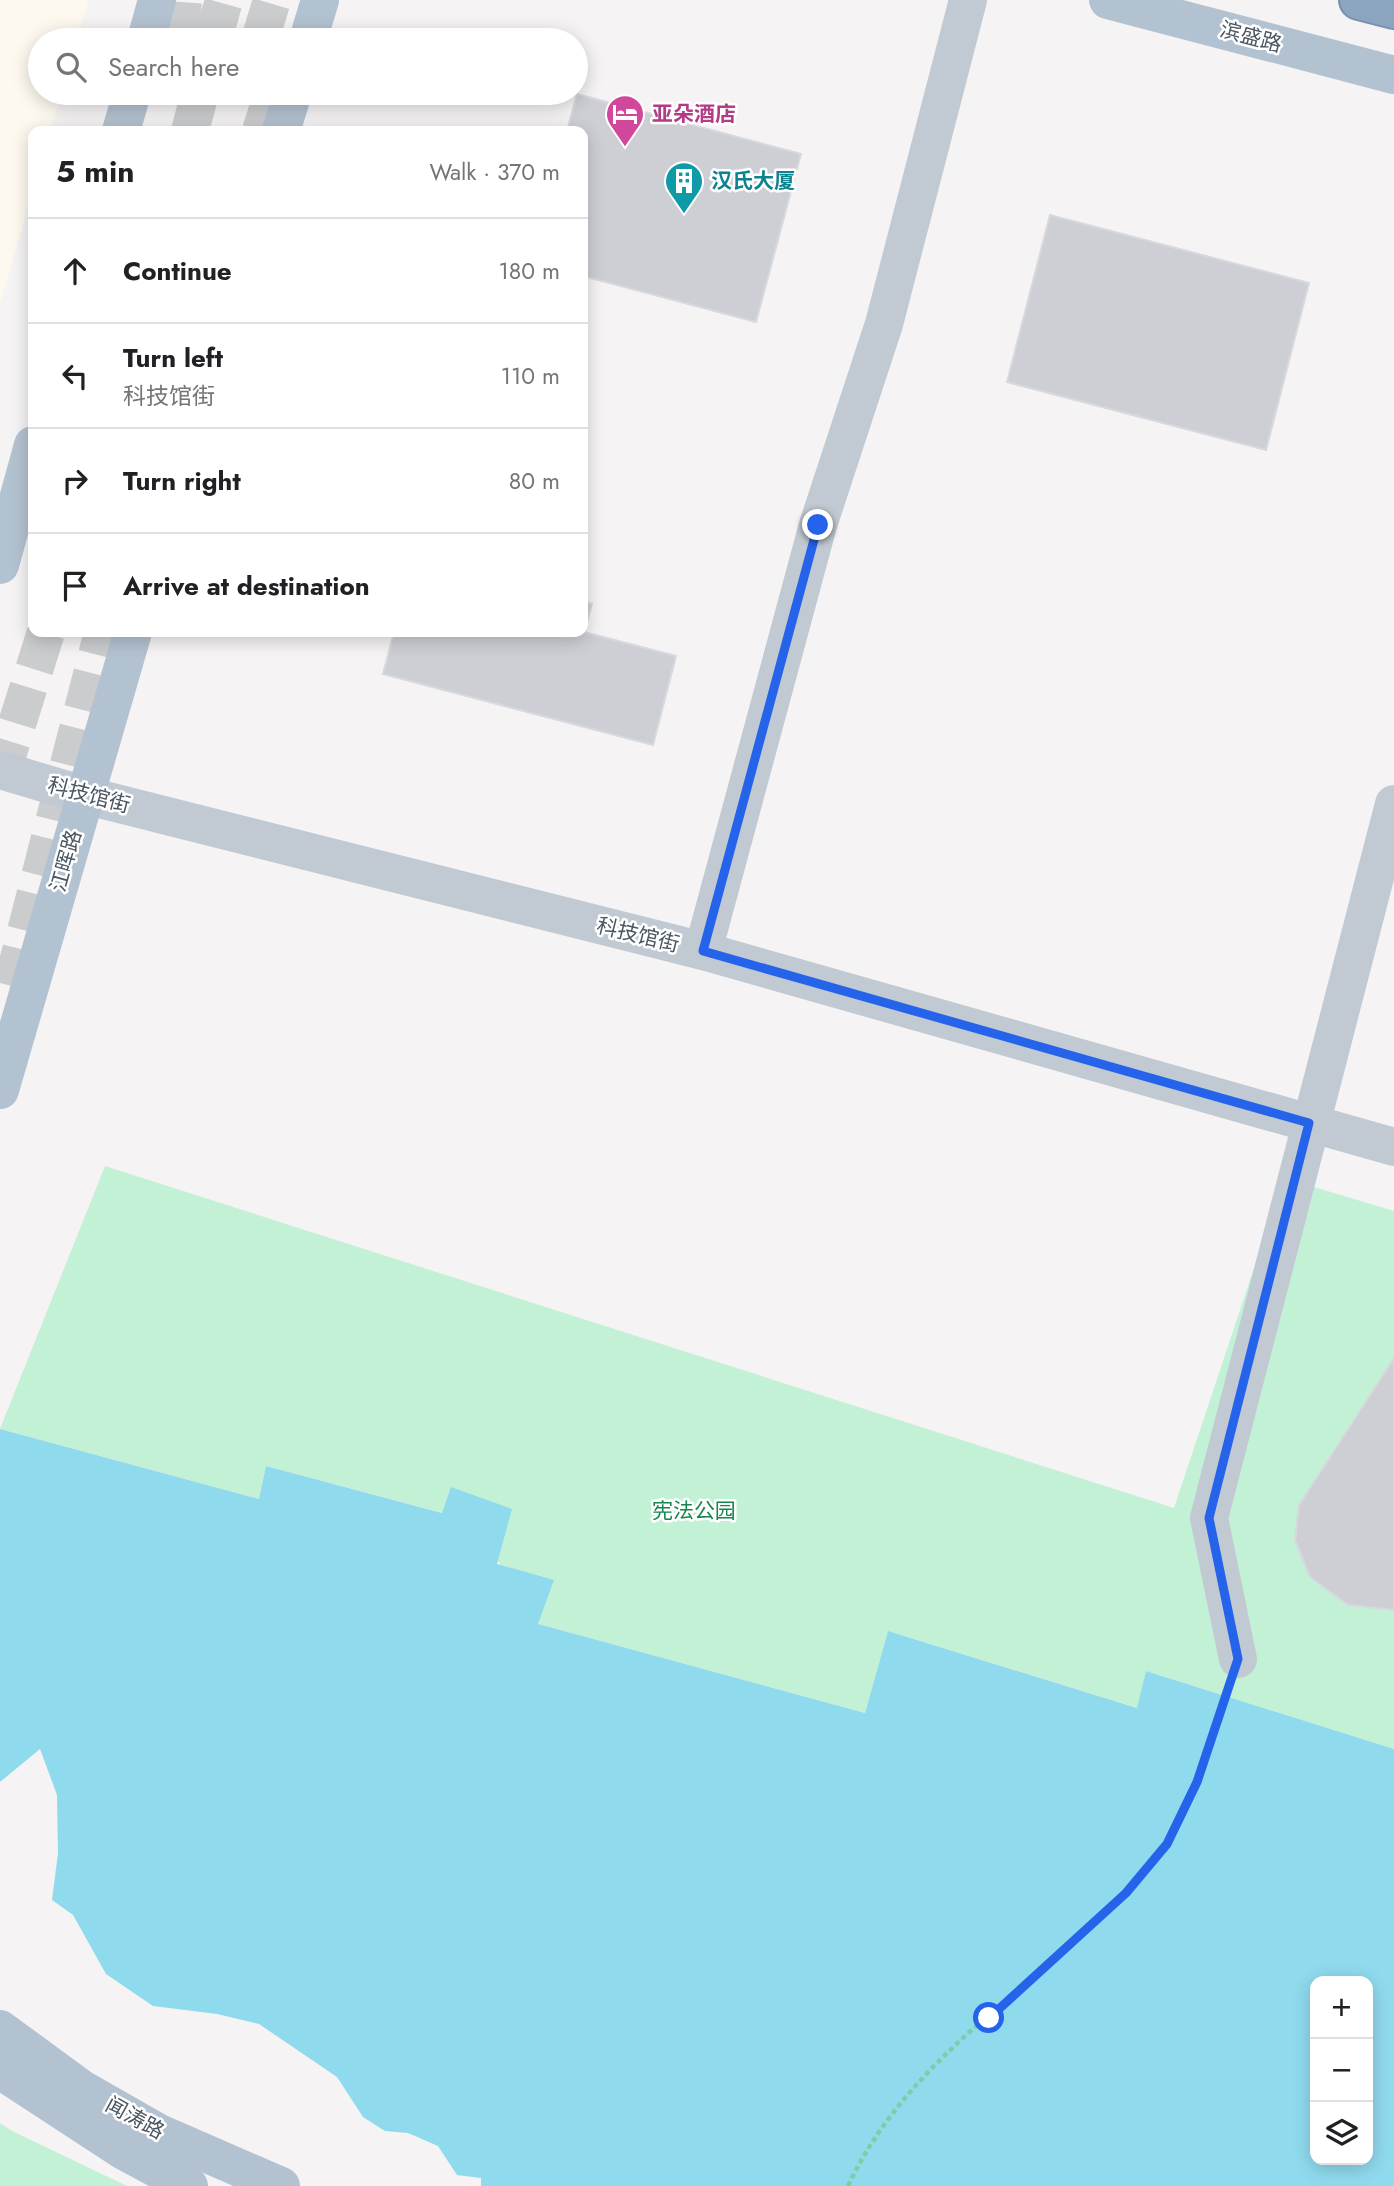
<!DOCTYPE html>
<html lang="en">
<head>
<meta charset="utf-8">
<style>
	:root { --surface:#fff; --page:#f2f2f2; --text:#202124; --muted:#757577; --line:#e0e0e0 }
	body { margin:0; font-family:Jost,"Noto Sans SC",sans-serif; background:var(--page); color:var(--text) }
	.controls { position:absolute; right:21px; bottom:21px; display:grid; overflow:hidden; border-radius:14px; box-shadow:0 4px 18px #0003 }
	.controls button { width:63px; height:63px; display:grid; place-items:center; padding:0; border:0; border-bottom:2px solid var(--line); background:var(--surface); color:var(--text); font:35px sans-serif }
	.stop { position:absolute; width:21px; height:21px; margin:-16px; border:5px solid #2563eb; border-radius:50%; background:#fff }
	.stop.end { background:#2563eb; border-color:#fff; box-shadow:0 2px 7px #0008 }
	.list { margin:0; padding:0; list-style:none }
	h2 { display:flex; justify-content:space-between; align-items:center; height:91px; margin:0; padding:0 28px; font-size:30px }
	h2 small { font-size:23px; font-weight:400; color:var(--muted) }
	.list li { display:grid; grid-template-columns:46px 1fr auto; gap:21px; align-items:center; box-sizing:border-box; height:105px; padding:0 28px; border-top:2px solid var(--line) }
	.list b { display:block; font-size:26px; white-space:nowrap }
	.list p { margin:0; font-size:23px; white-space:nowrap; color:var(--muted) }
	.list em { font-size:23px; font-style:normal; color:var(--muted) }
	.icon { flex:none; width:38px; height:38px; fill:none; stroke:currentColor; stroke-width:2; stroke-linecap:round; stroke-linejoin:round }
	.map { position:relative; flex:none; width:1394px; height:2186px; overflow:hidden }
	.search { position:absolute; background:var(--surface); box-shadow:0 4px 18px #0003; left:28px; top:28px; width:560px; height:77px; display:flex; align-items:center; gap:18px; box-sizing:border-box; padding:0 24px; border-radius:38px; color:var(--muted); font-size:26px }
	.panel { position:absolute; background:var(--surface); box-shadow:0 4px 18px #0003; left:28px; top:126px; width:560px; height:511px; border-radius:14px }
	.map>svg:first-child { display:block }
	.commercial { fill:#fdf9ef }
	.green { fill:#c3f1d5 }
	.water { fill:#90daee; fill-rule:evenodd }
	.building { fill:#cdcfd5; stroke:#d7d9de; stroke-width:2 }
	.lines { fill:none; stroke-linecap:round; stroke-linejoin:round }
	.highway-tunnel { stroke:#caccce; stroke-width:38; stroke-dasharray:38 19; stroke-linecap:butt }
	.highway-casing { stroke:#7690ad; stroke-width:42 }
	.path { stroke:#7ad0a6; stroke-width:4.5; stroke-dasharray:5 3.5; stroke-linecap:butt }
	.minor { stroke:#c1cad2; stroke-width:38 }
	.major { stroke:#b3c2d1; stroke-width:38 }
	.highway { stroke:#8ba5c1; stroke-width:38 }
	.route { stroke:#2563eb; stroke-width:9 }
	.labels { text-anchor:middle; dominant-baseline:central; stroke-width:5; stroke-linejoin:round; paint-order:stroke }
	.street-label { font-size:21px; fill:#4a5661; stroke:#fff }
	.hotel-label { font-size:21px; font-weight:bold; fill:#b23c85; stroke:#fff; text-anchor:start }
	.culture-label { font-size:21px; font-weight:bold; fill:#0d838f; stroke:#fff; text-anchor:start }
	.park-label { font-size:21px; fill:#17864f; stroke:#fff }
</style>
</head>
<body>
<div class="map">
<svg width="1394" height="2186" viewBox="0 0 1394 2186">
	<rect width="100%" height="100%" fill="#f5f3f3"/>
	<path class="commercial" d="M0,0H89L77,40H40V93H62L50,131H33V190L0,304Z"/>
	<g class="green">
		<path d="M105,1166L1174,1508L1284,1178L1394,1211V1749L1146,1671L1138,1708L888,1631L865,1713L537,1624L452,1487L443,1513L266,1466L259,1499L0,1429Z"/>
		<path d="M0,2123L12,2131L127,2186H0Z"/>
	</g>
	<path class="water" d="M0,1429L259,1499L266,1466L442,1513L451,1487L512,1509L497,1564L554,1580L538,1624L865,1713L888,1631L1137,1708L1146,1671L1394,1749V2186H481V2178L457,2175L438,2146L408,2133L385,2131L363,2117L337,2077L259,2024L217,2014L153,2006L106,1974L73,1915L52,1900L58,1853L57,1795L40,1749L0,1782ZM1315,1981H1368V2160H1315Z"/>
	<g class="building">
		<path d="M577,94L801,154L756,322L583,276V131H567Z"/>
		<path d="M1050,215L1309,283L1266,450L1007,382Z"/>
		<path d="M583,601L592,604L584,632L676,656L653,745L383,674L394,632H583Z"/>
		<path d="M1394,1358V1610L1348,1605L1310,1577L1295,1540L1299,1505Z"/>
	</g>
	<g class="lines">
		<g class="highway-tunnel">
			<path d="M180,40L183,0"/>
			<path d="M213,40L224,0"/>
			<path d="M260,40L272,0"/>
			<path d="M190,131L200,93"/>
			<path d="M261,131L273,93"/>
			<path d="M0,778L46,632"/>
			<path d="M12,986L103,632"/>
		</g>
		<defs>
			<path id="highway" d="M1359,0L1394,9"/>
		</defs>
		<use href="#highway" class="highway-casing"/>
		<path class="path" d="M848,2186C917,2039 1068,1973 1164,1847C1194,1808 1211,1742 1226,1695"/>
		<g class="minor">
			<path d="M0,770L84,795L703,951L1394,1147"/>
			<path d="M703,951L818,525L884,324L968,0"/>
			<path d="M1238,1659L1209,1518L1394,804"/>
		</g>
		<g class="major">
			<path d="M1108,0L1394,75"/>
			<path d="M146,40L157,0"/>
			<path d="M308,40L320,0"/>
			<path d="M121,131L132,93"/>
			<path d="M281,131L293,93"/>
			<path d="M0,565L33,445"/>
			<path d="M0,1090L133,632"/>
			<path d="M0,2029L82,2089L159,2133L281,2186"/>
			<path d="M0,2070L124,2151L189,2186"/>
		</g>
		<use href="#highway" class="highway"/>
	</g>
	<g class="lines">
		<path class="route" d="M818,525L703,951L1309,1123L1209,1518L1238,1659L1197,1782L1167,1844L1126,1893L989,2018"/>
	</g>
	<defs>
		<symbol id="hotel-pin" viewBox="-11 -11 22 30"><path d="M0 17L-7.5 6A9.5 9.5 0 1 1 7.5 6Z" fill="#d1479c" stroke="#fff"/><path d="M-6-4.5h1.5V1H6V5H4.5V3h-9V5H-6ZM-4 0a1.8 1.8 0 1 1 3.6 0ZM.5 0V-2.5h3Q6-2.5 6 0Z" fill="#fff"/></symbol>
		<symbol id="building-pin" viewBox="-11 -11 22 30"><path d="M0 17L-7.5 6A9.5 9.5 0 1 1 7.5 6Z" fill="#0f9aa8" stroke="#fff"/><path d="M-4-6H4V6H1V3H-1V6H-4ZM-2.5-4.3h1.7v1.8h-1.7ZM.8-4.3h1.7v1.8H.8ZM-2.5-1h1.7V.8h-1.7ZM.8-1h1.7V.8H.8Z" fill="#fff"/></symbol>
	</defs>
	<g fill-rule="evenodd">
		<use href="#hotel-pin" x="603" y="92" width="44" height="60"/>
		<use href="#building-pin" x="662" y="159" width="44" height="60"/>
	</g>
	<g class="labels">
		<g class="street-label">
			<text transform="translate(1251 37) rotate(15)">滨盛路</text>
			<text transform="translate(89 795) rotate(15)">科技馆街</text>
			<text transform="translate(66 861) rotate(-74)">江晖路</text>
			<text transform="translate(638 935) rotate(14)">科技馆街</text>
			<text transform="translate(135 2118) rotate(29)">闻涛路</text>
		</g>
		<g class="hotel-label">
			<text x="652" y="114">亚朵酒店</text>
		</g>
		<g class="culture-label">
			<text x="711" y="181">汉氏大厦</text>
		</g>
		<g class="park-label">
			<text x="694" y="1511">宪法公园</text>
		</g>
	</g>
</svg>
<div class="controls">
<button>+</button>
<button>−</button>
<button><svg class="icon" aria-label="layers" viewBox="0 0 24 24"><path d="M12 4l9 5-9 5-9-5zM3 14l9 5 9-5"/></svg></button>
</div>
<div class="stop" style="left:989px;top:2018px"></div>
<div class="stop end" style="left:818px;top:525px"></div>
<div class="search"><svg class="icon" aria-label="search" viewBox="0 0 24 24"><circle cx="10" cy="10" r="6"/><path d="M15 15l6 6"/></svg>Search here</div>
<section class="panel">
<h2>5 min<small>Walk · 370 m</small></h2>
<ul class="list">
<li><svg class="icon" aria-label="ahead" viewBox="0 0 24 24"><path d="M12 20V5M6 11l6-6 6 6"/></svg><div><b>Continue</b></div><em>180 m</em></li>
<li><svg class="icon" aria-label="left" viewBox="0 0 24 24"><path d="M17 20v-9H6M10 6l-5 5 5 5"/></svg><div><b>Turn left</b><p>科技馆街</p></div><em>110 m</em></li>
<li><svg class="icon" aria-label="right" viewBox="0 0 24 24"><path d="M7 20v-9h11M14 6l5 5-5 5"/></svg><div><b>Turn right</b></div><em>80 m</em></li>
<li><svg class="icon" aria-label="arrive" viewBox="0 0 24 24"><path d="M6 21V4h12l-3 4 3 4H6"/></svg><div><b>Arrive at destination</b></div></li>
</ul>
</section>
</div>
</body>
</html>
